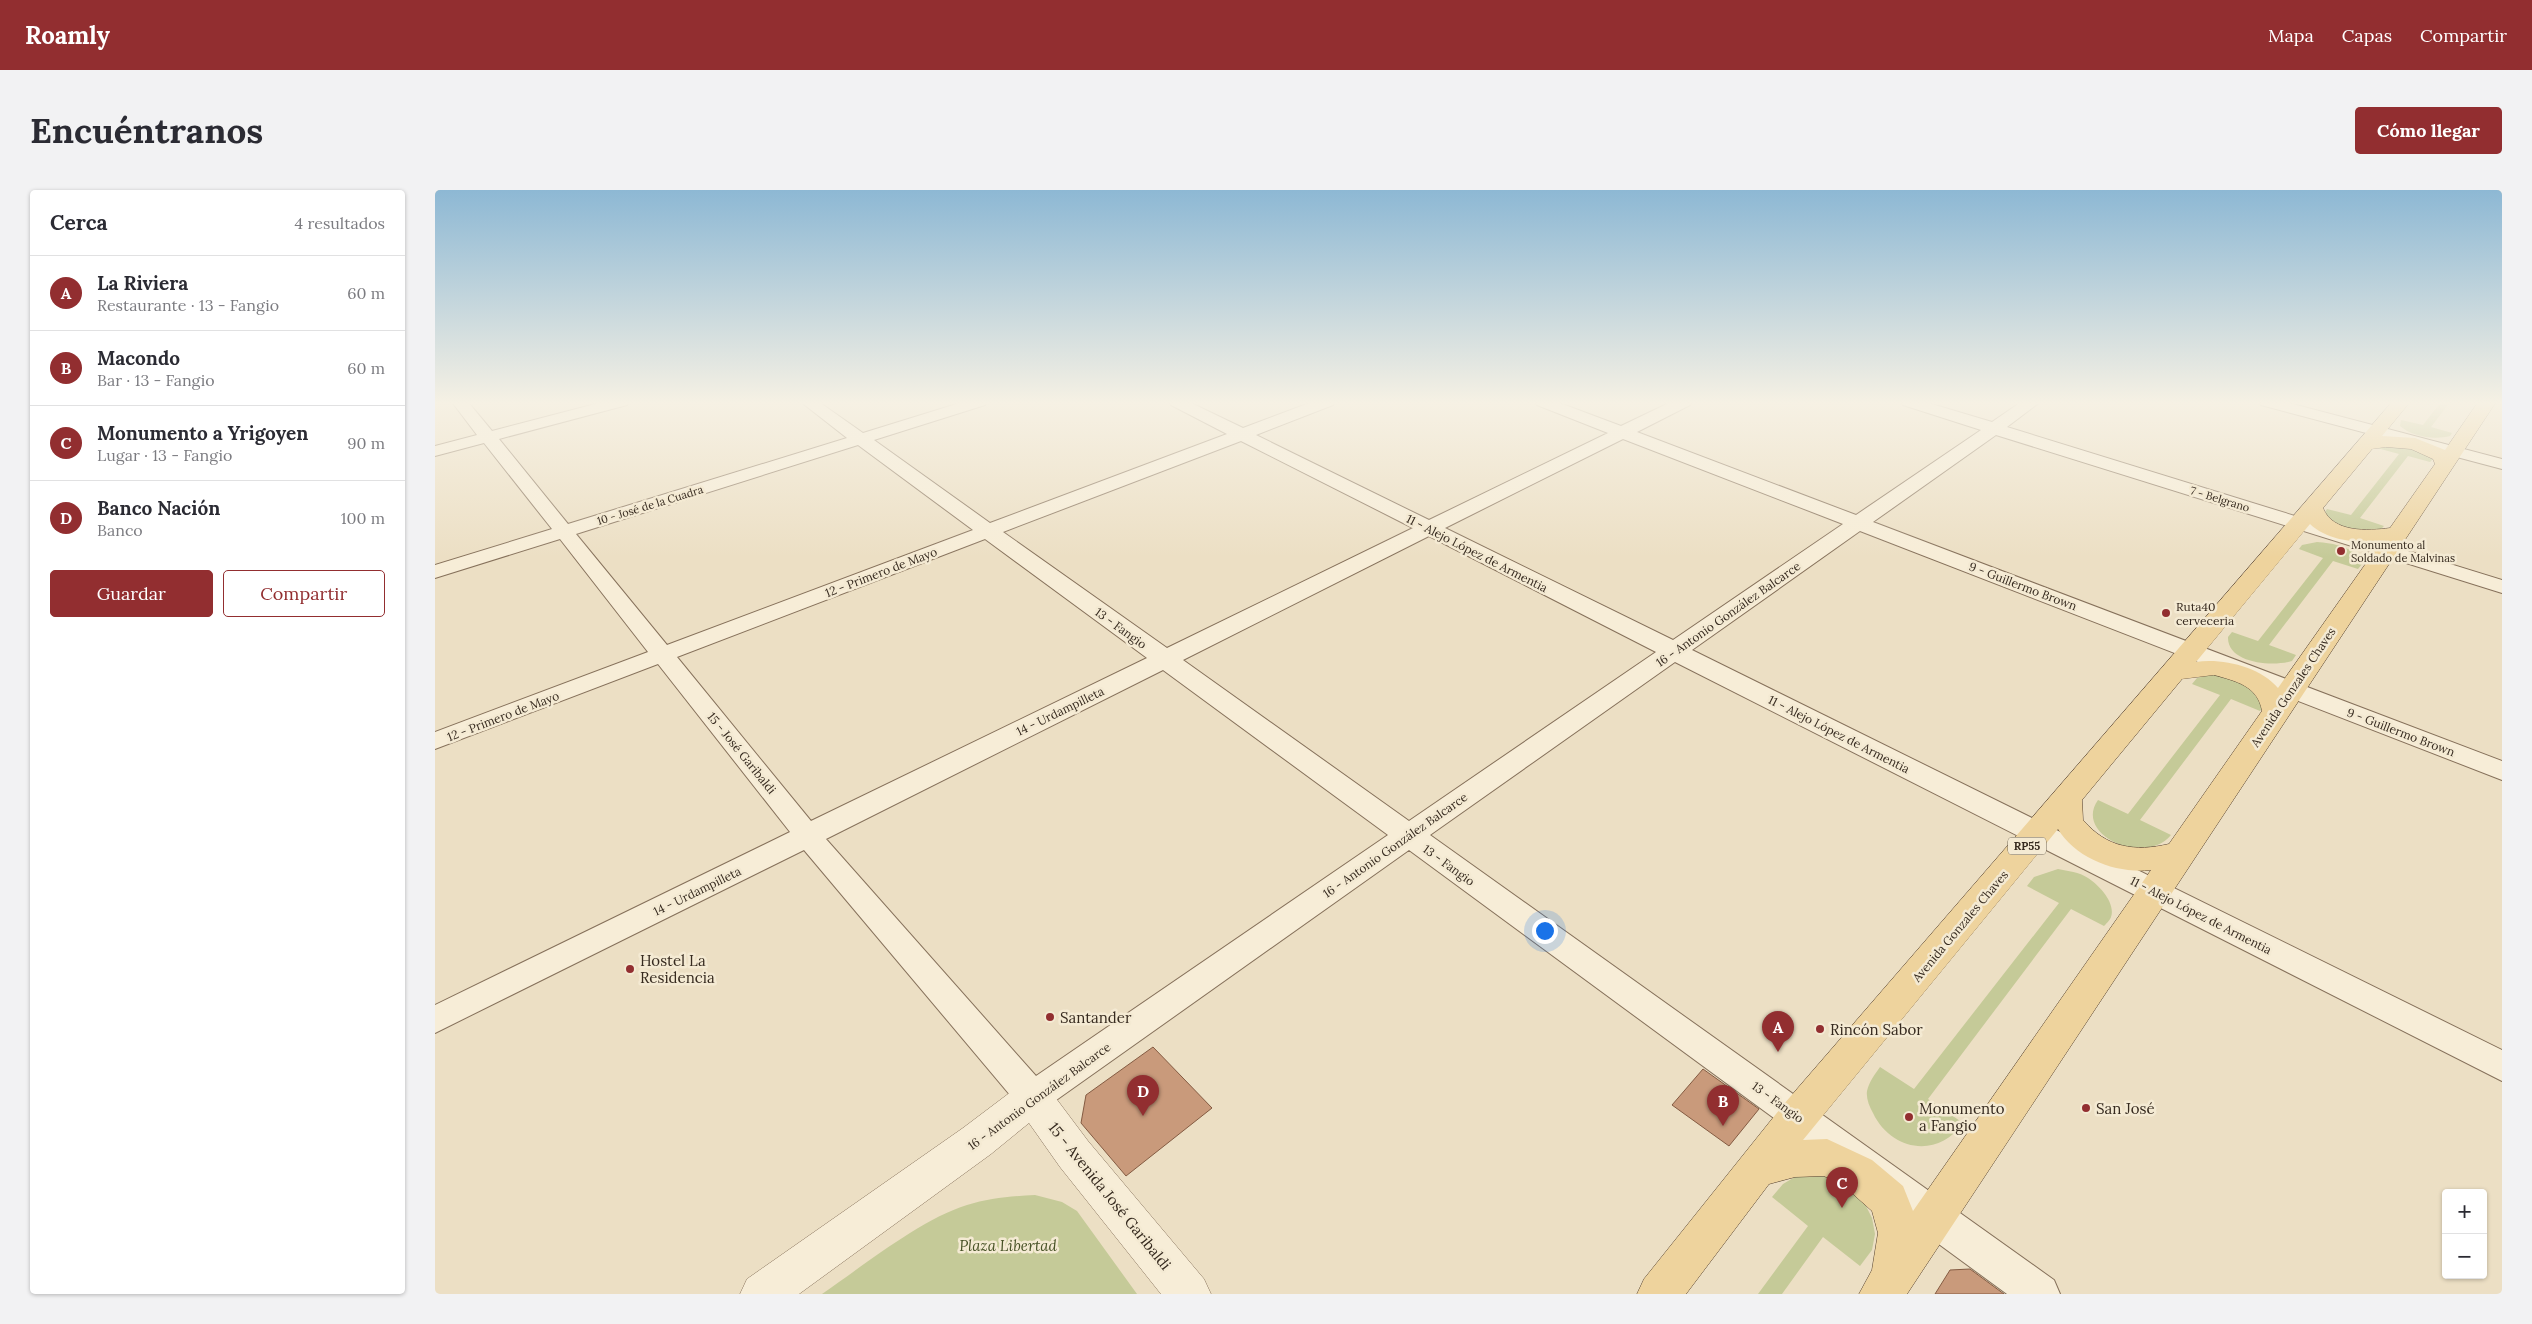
<!DOCTYPE html>
<html lang="es">
<head>
<meta charset="utf-8">
<style>
	:root { --surface:#fff; --page:#f2f2f3; --text:#2b2b33; --muted:#7c7c81; --line:#e1e1e2; --accent:#922e30 }
	body { margin:0; font-family:Lora,serif; background:var(--page); color:var(--text) }
	.controls { position:absolute; right:15px; bottom:15px; display:grid; overflow:hidden; border-radius:5px; box-shadow:0 1px 4px #0004 }
	.controls button { width:45px; height:45px; display:grid; place-items:center; padding:0; border:0; border-bottom:1px solid var(--line); background:var(--surface); color:var(--text); font:25px sans-serif }
	.you { position:absolute; left:1109px; top:740px; width:18px; height:18px; margin:-12px; border:4px solid #fff; border-radius:50%; background:#1a73e8; box-shadow:0 0 0 8px #1a73e833 }
	.badge { display:grid; place-items:center; width:32px; height:32px; border-radius:50%; background:var(--accent); color:#fff; font-size:16px; font-weight:700 }
	.pin { position:absolute; translate:-50% -41px; filter:drop-shadow(0 1px 2px #0008) }
	.pin::after { content:''; position:absolute; top:26px; width:18px; height:15px; background:inherit; clip-path:polygon(0 0,100% 0,50% 100%) }
	.list { margin:0; padding:0; list-style:none }
	h2 { display:flex; justify-content:space-between; align-items:center; height:65px; margin:0; padding:0 20px; font-size:21px }
	h2 small { font-size:16px; font-weight:400; color:var(--muted) }
	.list li { display:grid; grid-template-columns:32px 1fr auto; gap:15px; align-items:center; box-sizing:border-box; height:75px; padding:0 20px; border-top:1px solid var(--line) }
	.list b { display:block; font-size:19px; white-space:nowrap }
	.list p { margin:0; font-size:16px; white-space:nowrap; color:var(--muted) }
	.list em { font-size:16px; font-style:normal; color:var(--muted) }
	.actions { display:flex; gap:10px; padding:15px 20px }
	.actions a { flex:1; padding:11px 0; border:1px solid var(--accent); border-radius:5px; text-align:center; font-size:18px; color:var(--accent) }
	.actions .main { background:var(--accent); color:#fff }
	.map { position:relative; flex:none; width:2067px; height:1104px; overflow:hidden; border-radius:5px }
	header { display:flex; align-items:center; gap:30px; box-sizing:border-box; height:70px; padding:0 25px; background:var(--accent); color:#fff }
	header strong { font-size:24px }
	nav { display:flex; gap:28px; margin-inline-start:auto; font-size:18px }
	.intro { display:flex; align-items:center; justify-content:space-between; box-sizing:border-box; height:120px; padding:0 30px }
	h1 { margin:0; font-size:35px }
	.button { padding:12px 22px; border-radius:5px; background:var(--accent); color:#fff; font-size:18px; font-weight:700 }
	main { display:flex; gap:30px; padding:0 30px }
	aside { flex:1; background:var(--surface); border-radius:5px; box-shadow:0 1px 4px #0004 }
	.map>svg:first-child { display:block }
	.green { fill:#c5ca98 }
	.building { fill:#c99a7b; stroke:#845b42 }
	.lines { fill:none; stroke-linecap:round; stroke-linejoin:round }
	.minor-casing { stroke:#86715b; stroke-width:2 }
	.tertiary-casing { stroke:#86715b; stroke-width:1 }
	.primary-casing { stroke:#54402f; stroke-width:1 }
	.minor { fill:#f7edd7; fill-rule:evenodd }
	.tertiary { fill:#f7edd7; fill-rule:evenodd }
	.primary { fill:#eed39d; fill-rule:evenodd }
	.poi-dot { fill:#922e30; stroke:#f4ead3; stroke-width:2 }
	.labels { text-anchor:middle; dominant-baseline:central; stroke-width:5; stroke-linejoin:round; paint-order:stroke }
	.far-street-label { font-size:11px; fill:#362a1f; stroke:#f4ead3 }
	.far-poi-label { font-size:11px; fill:#362a1f; stroke:#f4ead3; text-anchor:start }
	.shield { fill:#f4ead3; stroke:#6f6455; stroke-width:1 }
	.shield-label { font-size:11px; font-weight:bold; fill:#362a1f }
	.street-label { font-size:12px; fill:#362a1f; stroke:#f4ead3 }
	.poi-label { font-size:12px; fill:#362a1f; stroke:#f4ead3; text-anchor:start }
	.near-poi-label { font-size:15px; fill:#362a1f; stroke:#f4ead3; text-anchor:start }
	.near-street-label { font-size:15px; fill:#362a1f; stroke:#f4ead3 }
	.near-park-label { font-size:15px; font-style:italic; fill:#475226; stroke:#f4ead3 }
</style>
</head>
<body>
<header>
<strong>Roamly</strong>
<nav><a>Mapa</a><a>Capas</a><a>Compartir</a></nav>
</header>
<div class="intro"><h1>Encuéntranos</h1><a class="button">Cómo llegar</a></div>
<main>
<aside>
<h2>Cerca<small>4 resultados</small></h2>
<ul class="list">
<li><span class="badge">A</span><div><b>La Riviera</b><p>Restaurante · 13 - Fangio</p></div><em>60 m</em></li>
<li><span class="badge">B</span><div><b>Macondo</b><p>Bar · 13 - Fangio</p></div><em>60 m</em></li>
<li><span class="badge">C</span><div><b>Monumento a Yrigoyen</b><p>Lugar · 13 - Fangio</p></div><em>90 m</em></li>
<li><span class="badge">D</span><div><b>Banco Nación</b><p>Banco</p></div><em>100 m</em></li>
</ul>
<div class="actions"><a class="main">Guardar</a><a>Compartir</a></div>
</aside>
<div class="map">
<svg width="2067" height="1104" viewBox="0 0 2067 1104">
	<rect width="100%" height="100%" fill="#ecdfc4"/>
	<g class="green">
		<path d="M2006,212H2015L1996,237L2017,243L2015,246C1999,250 1978,247 1965,236L1966,230L1988,235Z"/>
		<path d="M1957,252L1996,266L1998,269L1995,272L1973,266L1925,328L1949,336L1946,339L1920,342L1893,330L1890,322L1892,319L1916,325L1964,264L1942,258Z"/>
		<path d="M1882,352C1897,353 1922,357 1927,374L1923,379L1898,371L1834,455L1861,465L1857,471C1839,477 1792,474 1793,447L1797,442L1823,451L1888,368L1864,359L1867,355Z"/>
		<path d="M1780,483L1805,488L1829,515L1825,521L1796,509L1705,630L1736,645C1710,677 1638,645 1663,610L1693,624L1785,505L1757,494L1762,488Z"/>
		<path d="M1623,679C1633,681 1644,682 1653,688C1664,695 1681,713 1676,727C1675,730 1671,734 1669,736L1636,719L1493,909L1528,933C1503,969 1456,961 1438,923C1434,916 1431,908 1432,901C1434,892 1440,884 1445,877L1479,899L1624,713L1592,696L1599,687Z"/>
		<path d="M1365,984L1401,985L1427,1008L1437,1028L1440,1044L1437,1060L1425,1076L1388,1047L1347,1104H1323L1373,1036L1337,1007L1348,994Z"/>
		<path d="M600,1005L627,1012L642,1021L702,1104H387C428,1076 486,1029 532,1015C554,1008 577,1006 600,1005Z"/>
	</g>
	<g class="building">
		<path d="M718,857L777,918L691,986L646,933L651,905Z"/>
		<path d="M1268,879L1324,919L1294,956L1237,915Z"/>
		<path d="M1535,1079L1569,1104H1500L1515,1080Z"/>
	</g>
	<g class="lines">
		<defs>
			<g id="minor">
				<path d="M17,212H33L57,241L168,212H194L192,215L64,249L133,334L412,248L366,212H384L428,243L528,212H552L550,215L439,250L555,333L792,244L736,215L734,212H754L808,238L877,212H900L898,215L821,245L994,330L1173,243L1102,215L1100,212H1122L1186,236L1236,212H1257L1255,215L1202,242L1421,325L1546,240L1468,215L1466,212H1490L1557,232L1586,212H1605L1572,237L2067,390V403L1561,245L1438,332L2067,571V590L1425,341L1257,460L2067,860V891L1240,472L995,645L1619,1090L1625,1104H1572L1415,989L1351,937L974,660L610,918L598,922L586,918L369,660L0,843V815L355,642L223,474L0,559V542L213,462L125,349L0,388V375L117,339L49,253L0,266V256L42,245ZM1188,249L1408,334L1238,450L1010,338ZM806,251L978,338L732,458L568,342ZM423,255L538,340L232,455L141,344ZM994,346L1221,462L974,631L748,470ZM550,349L712,468L376,631L242,467ZM728,480L953,645L601,886L391,649Z"/>
				<path d="M1824,212H1850L2067,269V279L1826,215Z"/>
			</g>
			<path id="tertiary" d="M598,890L611,895L653,951L769,1089L776,1104H726L625,977L594,933L556,964L364,1104H305L312,1089L528,938L585,895Z"/>
			<path id="primary" d="M1957,212H1975L1947,246L1980,248L2010,260L2043,212H2061L1472,1104H1424L1437,1080L1443,1043L1437,1021L1409,996L1389,986L1360,987L1334,994L1251,1104H1202L1209,1089L1349,914ZM1951,257L1976,259L1998,269L2000,274L1955,338C1933,341 1898,343 1888,318L1937,259ZM1875,334C1893,351 1922,353 1946,352L1843,498C1825,477 1788,468 1761,472ZM1779,485C1801,491 1823,496 1827,521L1734,654C1700,662 1672,658 1648,630L1647,610L1747,489ZM1623,639C1641,669 1682,684 1716,680L1478,1021L1468,996L1437,970L1392,949L1368,950Z"/>
		</defs>
		<use href="#minor" class="minor-casing"/>
		<use href="#tertiary" class="tertiary-casing"/>
		<use href="#primary" class="primary-casing"/>
		<use href="#minor" class="minor"/>
		<use href="#tertiary" class="tertiary"/>
		<use href="#primary" class="primary"/>
	</g>
	<linearGradient id="sky" x2="0" y2="1"><stop stop-color="#8db8d4"/><stop offset="0.58" stop-color="#f6f1e4"/><stop offset="1" stop-color="#f6f1e4" stop-opacity="0"/></linearGradient>
	<rect width="2067" height="367" fill="url(#sky)"/>
	<g class="poi-dot">
		<circle cx="1906" cy="361" r="5"/>
		<circle cx="1731" cy="423" r="5"/>
		<circle cx="195" cy="779" r="5"/>
		<circle cx="615" cy="827" r="5"/>
		<circle cx="1385" cy="839" r="5"/>
		<circle cx="1651" cy="918" r="5"/>
		<circle cx="1474" cy="927" r="5"/>
	</g>
	<g class="labels">
		<g class="far-street-label">
			<text transform="translate(1785 309) rotate(17)">7 - Belgrano</text>
			<text transform="translate(215 315) rotate(-17)">10 - José de la Cuadra</text>
		</g>
		<g class="far-poi-label">
			<text x="1916" y="355">Monumento al<tspan x="1916" dy="13">Soldado de Malvinas</tspan></text>
		</g>
		<rect class="shield" x="1573" y="647.5" width="38" height="17" rx="4"/>
		<g class="shield-label">
			<text x="1592" y="656">RP55</text>
		</g>
		<g class="street-label">
			<text transform="translate(1042 363) rotate(27)">11 - Alejo López de Armentia</text>
			<text transform="translate(446 382) rotate(-21)">12 - Primero de Mayo</text>
			<text transform="translate(1588 396) rotate(21)">9 - Guillermo Brown</text>
			<text transform="translate(1293 424) rotate(-35)">16 - Antonio González Balcarce</text>
			<text transform="translate(686 438) rotate(36)">13 - Fangio</text>
			<text transform="translate(1858 497) rotate(-56)">Avenida Gonzales Chaves</text>
			<text transform="translate(625 521) rotate(-26)">14 - Urdampilleta</text>
			<text transform="translate(68 526) rotate(-21)">12 - Primero de Mayo</text>
			<text transform="translate(1966 542) rotate(21)">9 - Guillermo Brown</text>
			<text transform="translate(1404 544) rotate(27)">11 - Alejo López de Armentia</text>
			<text transform="translate(307 563) rotate(51)">15 - José Garibaldi</text>
			<text transform="translate(960 655) rotate(-35)">16 - Antonio González Balcarce</text>
			<text transform="translate(1014 675) rotate(36)">13 - Fangio</text>
			<text transform="translate(262 701) rotate(-26)">14 - Urdampilleta</text>
			<text transform="translate(1766 725) rotate(27)">11 - Alejo López de Armentia</text>
			<text transform="translate(1525 736) rotate(-50)">Avenida Gonzales Chaves</text>
			<text transform="translate(604 906) rotate(-36)">16 - Antonio González Balcarce</text>
			<text transform="translate(1343 912) rotate(36)">13 - Fangio</text>
		</g>
		<g class="poi-label">
			<text x="1741" y="416">Ruta40<tspan x="1741" dy="14">cerveceria</tspan></text>
		</g>
		<g class="near-poi-label">
			<text x="205" y="770">Hostel La<tspan x="205" dy="17">Residencia</tspan></text>
			<text x="625" y="827">Santander</text>
			<text x="1395" y="839">Rincón Sabor</text>
			<text x="1484" y="918">Monumento<tspan x="1484" dy="17">a Fangio</tspan></text>
			<text x="1661" y="918">San José</text>
		</g>
		<g class="near-street-label">
			<text transform="translate(675 1006) rotate(51)">15 - Avenida José Garibaldi</text>
		</g>
		<g class="near-park-label">
			<text x="573" y="1055">Plaza Libertad</text>
		</g>
	</g>
</svg>
<div class="controls">
<button>+</button>
<button>−</button>
</div>
<div class="you"></div>
<div class="pin badge" style="left:1343px;top:862px">A</div>
<div class="pin badge" style="left:1288px;top:936px">B</div>
<div class="pin badge" style="left:1407px;top:1018px">C</div>
<div class="pin badge" style="left:708px;top:926px">D</div>
</div>
</main>
</body>
</html>
